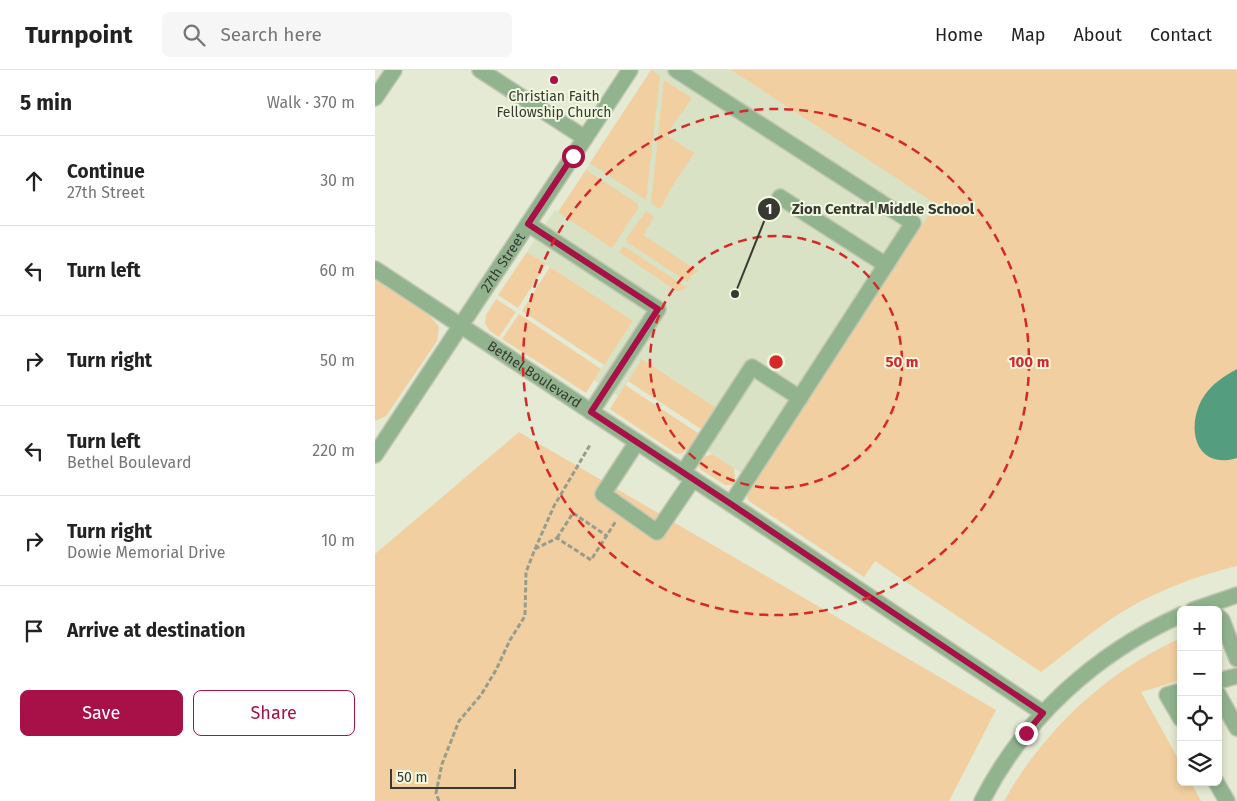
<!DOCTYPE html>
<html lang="en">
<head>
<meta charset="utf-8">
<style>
	:root { --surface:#fff; --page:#f6f6f6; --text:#222; --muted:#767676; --line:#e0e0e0; --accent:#a71147 }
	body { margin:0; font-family:"Fira Sans",sans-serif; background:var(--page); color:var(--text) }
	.controls { position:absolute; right:15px; bottom:15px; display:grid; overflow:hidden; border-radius:8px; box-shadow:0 2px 8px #0003 }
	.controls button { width:45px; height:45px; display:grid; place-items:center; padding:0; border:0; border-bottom:1px solid var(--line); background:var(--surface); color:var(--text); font:25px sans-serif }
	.scale { position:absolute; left:15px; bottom:12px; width:126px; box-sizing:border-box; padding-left:5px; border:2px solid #383a31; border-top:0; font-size:14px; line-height:18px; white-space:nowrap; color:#383a31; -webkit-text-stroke:4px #f1f8e0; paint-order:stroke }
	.stop { position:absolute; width:15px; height:15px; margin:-11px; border:4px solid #a71147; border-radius:50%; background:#fff }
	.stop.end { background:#a71147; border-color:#fff; box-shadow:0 1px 5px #0008 }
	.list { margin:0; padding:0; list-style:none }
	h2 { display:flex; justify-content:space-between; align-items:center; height:65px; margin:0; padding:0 20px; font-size:21px }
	h2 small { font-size:16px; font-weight:400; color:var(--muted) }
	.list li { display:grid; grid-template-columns:32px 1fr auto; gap:15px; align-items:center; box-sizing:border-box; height:90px; padding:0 20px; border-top:1px solid var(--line) }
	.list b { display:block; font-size:19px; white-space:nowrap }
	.list p { margin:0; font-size:16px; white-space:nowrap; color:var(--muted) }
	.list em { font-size:16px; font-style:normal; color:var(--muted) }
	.actions { display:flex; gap:10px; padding:15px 20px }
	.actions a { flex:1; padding:11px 0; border:1px solid var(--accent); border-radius:8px; text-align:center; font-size:18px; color:var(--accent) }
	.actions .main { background:var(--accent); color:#fff }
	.icon { flex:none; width:28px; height:28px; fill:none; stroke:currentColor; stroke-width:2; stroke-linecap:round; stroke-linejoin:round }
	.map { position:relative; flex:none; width:862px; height:731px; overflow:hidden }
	header { display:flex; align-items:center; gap:30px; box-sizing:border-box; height:70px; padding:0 25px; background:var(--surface); border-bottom:1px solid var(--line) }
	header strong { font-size:24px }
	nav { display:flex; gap:28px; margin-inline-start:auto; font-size:18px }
	.search { width:350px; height:45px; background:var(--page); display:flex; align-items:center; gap:12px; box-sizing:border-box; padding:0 18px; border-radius:8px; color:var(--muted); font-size:19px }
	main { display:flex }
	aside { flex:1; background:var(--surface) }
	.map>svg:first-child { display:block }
	.built { fill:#d9e2c4 }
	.green { fill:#f1cfa0 }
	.water { fill:#549e7f }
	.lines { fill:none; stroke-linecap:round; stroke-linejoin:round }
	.minor-casing { stroke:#c2c7b3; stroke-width:18 }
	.path { stroke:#989c8b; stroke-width:3; stroke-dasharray:5 2.5; stroke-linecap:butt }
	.minor { stroke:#91b48e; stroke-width:15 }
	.route { stroke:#a71147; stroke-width:6 }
	.ring { fill:none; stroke:#d62828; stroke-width:2.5; stroke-dasharray:9 6 }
	.poi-dot { fill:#a71147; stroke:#f1f8e0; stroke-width:2 }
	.labels { text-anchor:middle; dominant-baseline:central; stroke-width:4; stroke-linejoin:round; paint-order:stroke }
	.poi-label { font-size:14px; fill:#383a31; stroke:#f1f8e0 }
	.street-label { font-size:14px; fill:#383a31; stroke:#f1f8e0 }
	.centre { fill:#d62828; stroke:#f1f8e0; stroke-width:2.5 }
	.ring-label { font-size:15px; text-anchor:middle; font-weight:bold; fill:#d62828; stroke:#f1f8e0; stroke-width:4; stroke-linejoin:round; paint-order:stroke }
	.leader { fill:none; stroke:#383a31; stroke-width:2 }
	.callout-dot { fill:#383a31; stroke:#f1f8e0; stroke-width:2 }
	.mark-label { font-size:15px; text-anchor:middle; font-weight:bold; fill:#fff }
	.callout-label { font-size:15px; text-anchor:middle; font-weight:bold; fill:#383a31; stroke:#f1f8e0; stroke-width:4; stroke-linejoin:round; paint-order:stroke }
</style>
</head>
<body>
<header>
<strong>Turnpoint</strong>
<div class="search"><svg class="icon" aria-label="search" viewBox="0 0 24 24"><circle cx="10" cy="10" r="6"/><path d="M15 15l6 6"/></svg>Search here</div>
<nav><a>Home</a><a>Map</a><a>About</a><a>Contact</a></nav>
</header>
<main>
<aside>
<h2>5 min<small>Walk · 370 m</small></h2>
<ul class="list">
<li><svg class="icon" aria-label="ahead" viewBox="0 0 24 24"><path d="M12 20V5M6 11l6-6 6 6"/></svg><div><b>Continue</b><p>27th Street</p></div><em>30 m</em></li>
<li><svg class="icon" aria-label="left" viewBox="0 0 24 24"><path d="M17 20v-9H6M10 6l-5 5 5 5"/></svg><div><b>Turn left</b></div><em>60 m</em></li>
<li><svg class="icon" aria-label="right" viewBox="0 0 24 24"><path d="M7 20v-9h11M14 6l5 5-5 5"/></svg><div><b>Turn right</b></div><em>50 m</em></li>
<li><svg class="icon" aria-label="left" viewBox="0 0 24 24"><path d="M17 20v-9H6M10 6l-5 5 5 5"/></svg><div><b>Turn left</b><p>Bethel Boulevard</p></div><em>220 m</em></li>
<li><svg class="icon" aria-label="right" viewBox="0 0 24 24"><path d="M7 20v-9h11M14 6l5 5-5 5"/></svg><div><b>Turn right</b><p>Dowie Memorial Drive</p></div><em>10 m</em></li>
<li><svg class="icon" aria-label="arrive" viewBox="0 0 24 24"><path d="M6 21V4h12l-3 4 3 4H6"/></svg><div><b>Arrive at destination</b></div></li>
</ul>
<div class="actions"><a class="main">Save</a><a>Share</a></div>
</aside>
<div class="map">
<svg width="862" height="731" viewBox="0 0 862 731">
	<rect width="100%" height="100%" fill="#e4ead3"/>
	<path class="built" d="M277,0H356L562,134L380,412L318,371L340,337L268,289L243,326L219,310L258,251L152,182L180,140L183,142Z"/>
	<g class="green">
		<path d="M276,0L285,6L271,130L215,93Z"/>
		<path d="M356,0H862V496C817,507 775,523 736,549C712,565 689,585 666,602L500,491L489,507L374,431L372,426L373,421L561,134Z"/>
		<path d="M289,10L317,28L291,65L317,82L319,81L320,82L292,124L293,125L285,139L276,133Z"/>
		<path d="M211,100L263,134V138L237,178L183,142Z"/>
		<path d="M271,141L279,147L268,165L323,201L316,206L313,212L253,173L251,169Z"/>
		<path d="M247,177H250L311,217L308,220L302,221L244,182Z"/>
		<path d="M152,182L171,194L143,238L123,225Z"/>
		<path d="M175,197L258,251L229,295L147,241Z"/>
		<path d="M0,209L55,246L64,257L62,271L11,346L0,351Z"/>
		<path d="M121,229L141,242L124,267L114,260L110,253L111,245Z"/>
		<path d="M144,244L226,299L211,323L127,269Z"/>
		<path d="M267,289L340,337L326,359L253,311Z"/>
		<path d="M250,315L323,363C318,371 313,384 302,384L235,339Z"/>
		<path d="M144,362L621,640L574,731H0V484Z"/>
		<path d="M337,384L359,398L360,411L357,415H350L325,399L323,395L325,389Z"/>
		<path d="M806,568V610L766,622L806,694V712H816L826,731H629C668,661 732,601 806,568Z"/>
	</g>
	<path class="water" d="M862,299V388C819,401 810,355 829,326C837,314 849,306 862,299Z"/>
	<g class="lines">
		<defs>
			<g id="minor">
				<path d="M105,0L210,68"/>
				<path d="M301,0L538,153L356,434"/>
				<path d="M0,28L19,0"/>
				<path d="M405,127L511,195"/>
				<path d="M153,154L283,239L216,342"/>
				<path id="s1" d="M0,199L356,434L668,643"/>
				<path d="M262,372L228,424L282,462L318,409"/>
				<path id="s2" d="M0,385L255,0"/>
				<path d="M308,403L377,297L425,328"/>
				<path d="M818,540L862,525"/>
				<path d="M843,546L847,550L862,589"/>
				<path d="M843,611L862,606"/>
				<path d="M806,621L792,625L806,649"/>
				<path d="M843,624L862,658"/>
				<path d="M841,712L852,731"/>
				<path d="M607,731C649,648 721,583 806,545"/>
			</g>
		</defs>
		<use href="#minor" class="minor-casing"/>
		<g class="path">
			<path d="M182,468L198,443L232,466"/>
			<path d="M160,479L182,468L216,490L241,451"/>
			<path d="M64,731L61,723L67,694L84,651L106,625L121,600L135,570L150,546L151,502L160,479L179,436L215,375"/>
		</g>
		<use href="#minor" class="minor"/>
	</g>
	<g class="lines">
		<path class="route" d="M198,86L153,154L283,239L216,342L356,434L668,643L651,663"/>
	</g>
	<g class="ring">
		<circle cx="401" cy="292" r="126"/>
		<circle cx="401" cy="292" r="253"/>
	</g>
	<circle class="poi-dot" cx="179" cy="10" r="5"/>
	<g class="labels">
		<g class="poi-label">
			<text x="179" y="26">Christian Faith<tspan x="179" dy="16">Fellowship Church</tspan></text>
		</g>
		<g class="street-label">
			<text stroke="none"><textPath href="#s2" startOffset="231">27th Street</textPath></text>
			<text stroke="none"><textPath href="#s1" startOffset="191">Bethel Boulevard</textPath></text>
		</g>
	</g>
	<circle cx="401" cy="292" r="8" class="centre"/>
	<g class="ring-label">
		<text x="527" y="297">50 m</text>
		<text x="654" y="297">100 m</text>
	</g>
	<path class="leader" d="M360 224L394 139"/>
	<g class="callout-dot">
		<circle cx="360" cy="224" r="5"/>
		<circle cx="394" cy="139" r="12"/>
	</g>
	<g class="mark-label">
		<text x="394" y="144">1</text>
	</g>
	<g class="callout-label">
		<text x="508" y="144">Zion Central Middle School</text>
	</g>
</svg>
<div class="controls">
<button>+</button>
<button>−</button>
<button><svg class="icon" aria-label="locate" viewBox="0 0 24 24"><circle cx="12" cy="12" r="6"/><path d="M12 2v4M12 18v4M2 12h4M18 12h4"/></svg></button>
<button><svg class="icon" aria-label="layers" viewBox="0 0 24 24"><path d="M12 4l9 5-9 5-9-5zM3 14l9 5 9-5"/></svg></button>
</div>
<div class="scale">50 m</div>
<div class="stop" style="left:198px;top:86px"></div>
<div class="stop end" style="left:651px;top:663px"></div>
</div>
</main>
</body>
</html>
